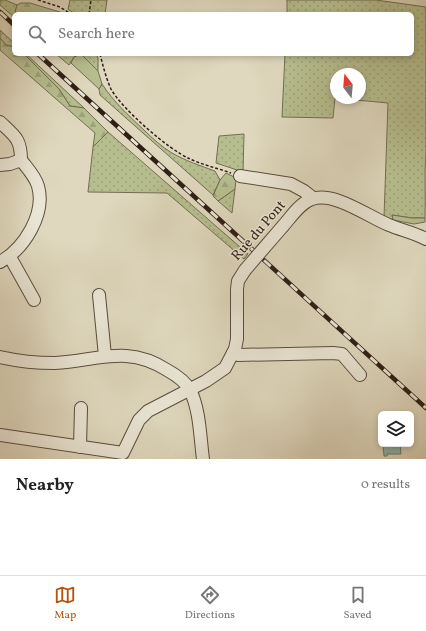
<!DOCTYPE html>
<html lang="en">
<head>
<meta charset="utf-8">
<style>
	:root { --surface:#fff; --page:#f2f2f2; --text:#222; --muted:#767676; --line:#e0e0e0; --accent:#b45309 }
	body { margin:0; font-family:Vollkorn,serif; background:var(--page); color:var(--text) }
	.controls { position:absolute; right:12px; bottom:12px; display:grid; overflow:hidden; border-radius:6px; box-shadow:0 2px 6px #0003 }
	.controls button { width:36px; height:36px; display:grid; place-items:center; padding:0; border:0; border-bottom:1px solid var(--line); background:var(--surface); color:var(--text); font:20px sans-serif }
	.compass { position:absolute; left:330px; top:68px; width:36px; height:36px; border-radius:50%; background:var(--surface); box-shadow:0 2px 6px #0003; rotate:344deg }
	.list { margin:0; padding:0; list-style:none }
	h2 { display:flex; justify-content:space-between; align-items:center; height:52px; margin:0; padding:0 16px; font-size:17px }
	h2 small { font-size:13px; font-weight:400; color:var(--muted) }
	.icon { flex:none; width:22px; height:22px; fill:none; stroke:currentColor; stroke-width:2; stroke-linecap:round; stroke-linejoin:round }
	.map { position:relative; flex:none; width:426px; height:459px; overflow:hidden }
	.search { position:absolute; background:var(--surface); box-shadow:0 2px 6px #0003; left:12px; right:12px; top:12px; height:44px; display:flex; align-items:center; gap:10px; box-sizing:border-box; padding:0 14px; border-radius:6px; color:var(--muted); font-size:15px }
	.sheet { height:116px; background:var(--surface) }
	nav { display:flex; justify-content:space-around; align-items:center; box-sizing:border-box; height:56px; border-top:1px solid var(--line); background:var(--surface); font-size:11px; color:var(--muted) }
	nav a { display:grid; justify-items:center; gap:2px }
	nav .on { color:var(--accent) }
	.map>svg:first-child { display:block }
	.grass { fill:url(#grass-dots); stroke:#726e52; fill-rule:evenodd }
	.forest { fill:url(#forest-firs); stroke:#726e52 }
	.green { fill:#b6be8f; stroke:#726e52 }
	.water { fill:url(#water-waves); stroke:#6b7c72 }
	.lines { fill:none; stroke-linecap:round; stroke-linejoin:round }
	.minor-casing { stroke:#5a4c3f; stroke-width:14 }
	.path { stroke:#2e1e15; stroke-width:1.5; stroke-dasharray:3 2; stroke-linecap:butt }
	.minor { stroke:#eae6d5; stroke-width:12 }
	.rail-casing { stroke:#2e1e15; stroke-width:4.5 }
	.rail { stroke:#eae6d5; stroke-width:3; stroke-dasharray:9; stroke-linecap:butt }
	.minor-bridge-casing { stroke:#5a4c3f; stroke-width:14; stroke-linecap:butt }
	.minor-bridge { stroke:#eae6d5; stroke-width:12 }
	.labels { text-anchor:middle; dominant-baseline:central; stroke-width:3; stroke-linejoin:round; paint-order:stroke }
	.street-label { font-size:14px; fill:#2e1e15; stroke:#eae6d5 }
</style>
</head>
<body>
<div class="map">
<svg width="426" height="459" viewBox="0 0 426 459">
	<defs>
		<pattern id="grass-dots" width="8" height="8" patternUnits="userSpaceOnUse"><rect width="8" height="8" fill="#b6be8f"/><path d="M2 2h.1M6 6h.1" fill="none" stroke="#9da37a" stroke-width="1.8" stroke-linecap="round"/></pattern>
		<pattern id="forest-firs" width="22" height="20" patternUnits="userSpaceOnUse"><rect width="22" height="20" fill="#b6be8f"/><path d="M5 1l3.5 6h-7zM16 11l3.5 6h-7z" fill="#9da37a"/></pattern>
		<pattern id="water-waves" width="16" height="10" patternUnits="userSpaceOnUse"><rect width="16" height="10" fill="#93bab0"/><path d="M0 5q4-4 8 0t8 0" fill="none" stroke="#7f9f96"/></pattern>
	</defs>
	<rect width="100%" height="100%" fill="#dfd8be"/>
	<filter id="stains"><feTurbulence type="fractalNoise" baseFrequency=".005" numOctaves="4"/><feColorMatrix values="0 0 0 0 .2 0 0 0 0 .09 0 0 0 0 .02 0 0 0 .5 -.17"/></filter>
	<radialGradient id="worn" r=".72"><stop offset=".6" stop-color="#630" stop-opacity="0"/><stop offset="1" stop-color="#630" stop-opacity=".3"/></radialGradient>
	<g class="grass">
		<path d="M0,0H5L17,5L15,12L17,14H14V17L0,5Z"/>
		<path d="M70,0H107L105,14H75L68,9Z"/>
		<path d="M287,0H376L426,7V153C424,174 426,196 425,218H412L392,215L393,220L384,217L388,103L335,98L333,118L282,117L285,54H412V14H287ZM336,74H360V98H336Z"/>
		<path d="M0,30L14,43V47L6,45L0,38Z"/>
		<path d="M24,54H26L84,108L70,106L59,89Z"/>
		<path d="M56,54H96L98,58V71L81,54L74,57L69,65Z"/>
		<path d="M102,84C113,101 128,115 144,130C152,138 162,147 172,153C186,161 201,166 215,171L220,180L213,195L100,95L99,89Z"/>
		<path d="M108,132L248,254L244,259L167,193L88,192L93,147Z"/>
		<path d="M244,134L243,172L216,163L219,136Z"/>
		<path d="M235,189L232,213L218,201Z"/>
	</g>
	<g class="forest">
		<path d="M21,3H30L63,13L62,14H17L15,12L17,5Z"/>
		<path d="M0,38L6,45L14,47V54H24L59,89L70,106L84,108L108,132L93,147L95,133L0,50Z"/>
		<path d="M226,173L234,177L236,180L235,189L218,201L213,196L220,180Z"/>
		<path d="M392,215L412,218H425V222L414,224L393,220Z"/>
	</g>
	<path class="green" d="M81,54L98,71L102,84L99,89L71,63L74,57Z"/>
	<path class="water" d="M400,444L401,454H388L387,456H384L383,445Z"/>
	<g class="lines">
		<defs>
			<g id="minor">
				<path d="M0,122C15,136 21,139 21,160C27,168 35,176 38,186C46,214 24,249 0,262"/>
				<path d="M0,165L10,164L21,160"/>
				<path d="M240,176L291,184L304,191L313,198"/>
				<path d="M283,226C291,217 300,203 312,199C334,191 369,217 389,225C401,230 415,233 426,239"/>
				<path d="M10,257L34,300"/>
				<path d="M99,295L105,356"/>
				<path d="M233,353L238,355L333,353L342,354L360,375"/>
				<path d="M0,357C18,361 36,363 55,363C97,361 127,344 167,370C176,375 185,381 190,390C200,410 200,437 203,459"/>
				<path d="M0,435L123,453L139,420L148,411L206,381L225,368L235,349L237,339V289L238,281L245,270"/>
				<path d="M80,447L81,408"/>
			</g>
		</defs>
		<use href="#minor" class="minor-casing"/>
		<g class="path">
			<path d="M38,0L60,7L71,14"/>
			<path d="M89,14L91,0"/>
			<path d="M100,54C103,66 106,78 111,89C122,109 169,150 190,159C203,165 217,168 231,173"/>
		</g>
		<use href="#minor" class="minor"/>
		<defs>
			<g id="rail">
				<path d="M0,12L14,25"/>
				<path d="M38,54L426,408"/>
			</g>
		</defs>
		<use href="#rail" class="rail-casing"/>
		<use href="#rail" class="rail"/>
		<defs>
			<path id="minor-bridge" d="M245,270L283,226"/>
		</defs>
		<use href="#minor-bridge" class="minor-bridge-casing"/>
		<use href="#minor-bridge" class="minor-bridge"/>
	</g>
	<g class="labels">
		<g class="street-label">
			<text transform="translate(259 231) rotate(-49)">Rue du Pont</text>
		</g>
	</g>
	<rect width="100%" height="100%" filter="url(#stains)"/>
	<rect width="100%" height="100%" fill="url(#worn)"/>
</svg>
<div class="controls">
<button><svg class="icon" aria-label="layers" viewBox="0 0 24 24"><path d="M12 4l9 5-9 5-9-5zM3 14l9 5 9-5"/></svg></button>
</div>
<svg class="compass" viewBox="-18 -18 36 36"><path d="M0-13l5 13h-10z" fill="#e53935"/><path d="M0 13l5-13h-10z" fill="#767676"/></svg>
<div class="search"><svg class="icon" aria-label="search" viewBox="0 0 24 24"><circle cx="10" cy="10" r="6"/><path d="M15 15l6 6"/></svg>Search here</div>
</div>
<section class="sheet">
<h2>Nearby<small>0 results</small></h2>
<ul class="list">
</ul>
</section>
<nav>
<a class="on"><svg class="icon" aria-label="map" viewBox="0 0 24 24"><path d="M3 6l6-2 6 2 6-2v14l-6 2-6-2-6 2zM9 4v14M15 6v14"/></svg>Map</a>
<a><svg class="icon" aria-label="directions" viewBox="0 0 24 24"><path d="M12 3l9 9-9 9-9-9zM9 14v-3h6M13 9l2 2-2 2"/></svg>Directions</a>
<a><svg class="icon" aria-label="saved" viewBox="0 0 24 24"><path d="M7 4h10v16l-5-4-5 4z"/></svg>Saved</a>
</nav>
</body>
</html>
